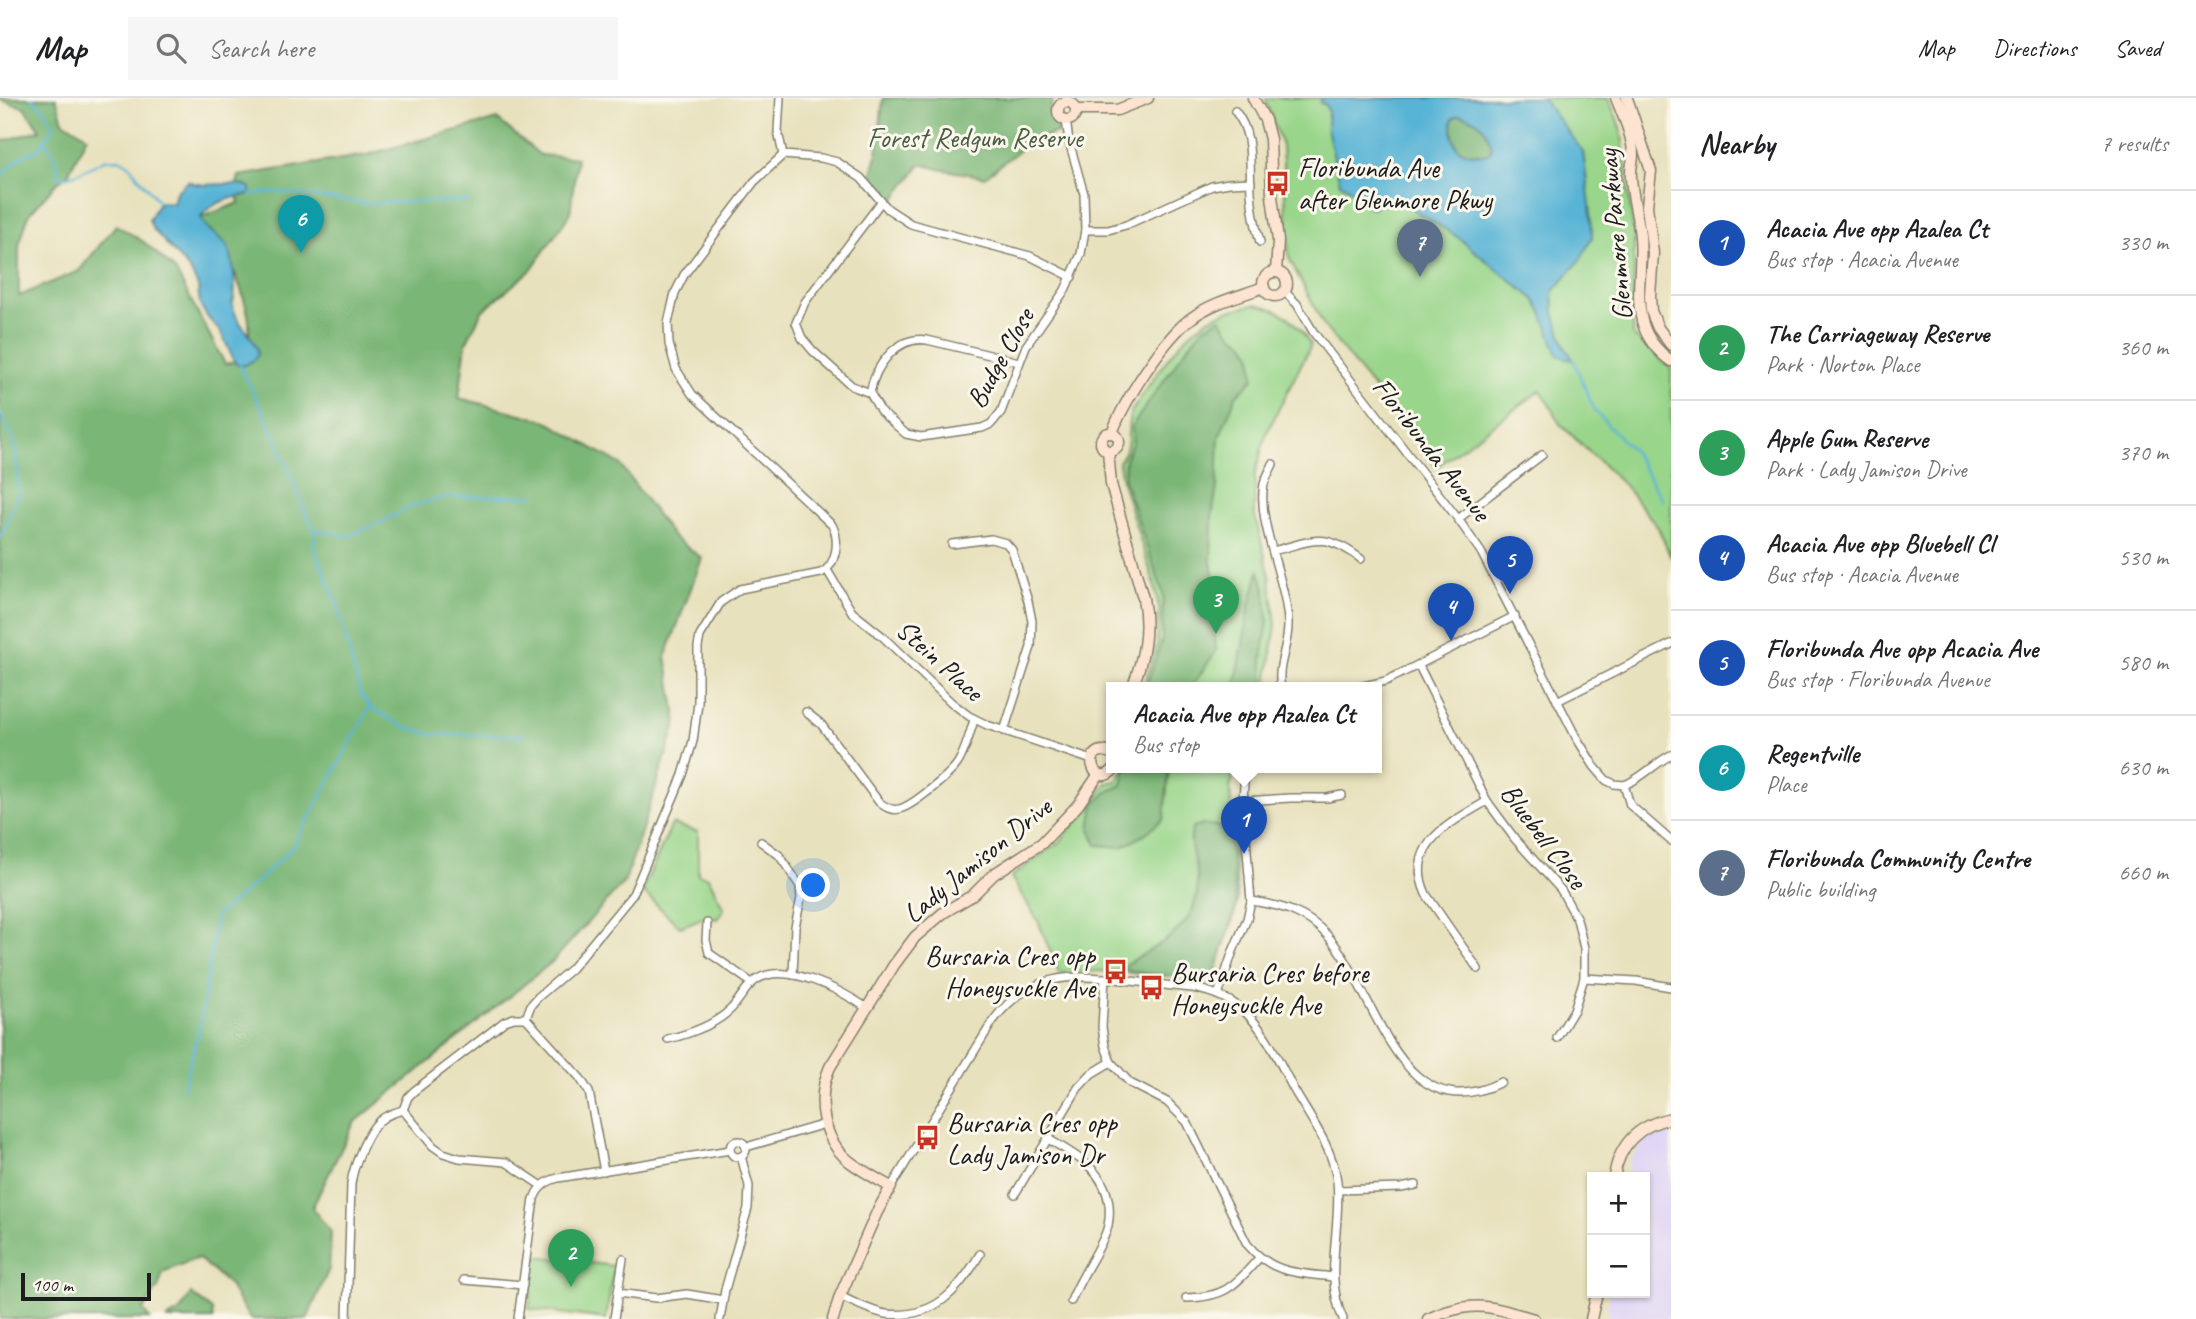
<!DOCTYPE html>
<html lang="en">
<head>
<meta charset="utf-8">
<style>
	:root { --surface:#fff; --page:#f6f6f6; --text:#202124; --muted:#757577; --line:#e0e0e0; --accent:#c8321e }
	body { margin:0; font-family:Caveat,sans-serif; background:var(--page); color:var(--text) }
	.controls { position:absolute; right:21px; bottom:21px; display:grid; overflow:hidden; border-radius:0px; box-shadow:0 2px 5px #0004 }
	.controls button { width:63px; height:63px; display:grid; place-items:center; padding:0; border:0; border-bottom:2px solid var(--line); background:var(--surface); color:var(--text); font:35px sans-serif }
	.scale { position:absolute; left:21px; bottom:18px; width:130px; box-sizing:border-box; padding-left:7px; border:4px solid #1c1c1c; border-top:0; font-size:19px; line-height:24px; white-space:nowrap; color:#1c1c1c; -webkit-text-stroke:5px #fbf7ec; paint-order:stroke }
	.you { position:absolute; left:814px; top:788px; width:24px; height:24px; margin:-18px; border:5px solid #fff; border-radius:50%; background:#1a73e8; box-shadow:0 0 0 10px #1a73e833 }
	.badge { display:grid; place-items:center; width:46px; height:46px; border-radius:50%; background:var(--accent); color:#fff; font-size:23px; font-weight:700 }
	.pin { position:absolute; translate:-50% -58px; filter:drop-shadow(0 2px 4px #0008) }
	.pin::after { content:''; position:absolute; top:37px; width:24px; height:21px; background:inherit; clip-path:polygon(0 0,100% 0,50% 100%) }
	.popup { position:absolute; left:1106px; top:584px; width:276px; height:91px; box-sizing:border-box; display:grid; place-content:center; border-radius:0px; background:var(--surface); filter:drop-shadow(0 2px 5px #0005); font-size:23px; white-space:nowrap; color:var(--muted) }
	.popup b { font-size:26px; color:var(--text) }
	.popup::after { content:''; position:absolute; left:50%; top:100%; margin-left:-14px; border:14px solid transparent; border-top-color:var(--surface) }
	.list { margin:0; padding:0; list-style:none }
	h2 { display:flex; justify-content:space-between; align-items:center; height:91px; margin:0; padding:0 28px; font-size:30px }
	h2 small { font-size:23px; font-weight:400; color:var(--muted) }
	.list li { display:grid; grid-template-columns:46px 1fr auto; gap:21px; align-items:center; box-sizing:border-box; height:105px; padding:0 28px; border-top:2px solid var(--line) }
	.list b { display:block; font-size:26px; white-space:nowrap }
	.list p { margin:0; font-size:23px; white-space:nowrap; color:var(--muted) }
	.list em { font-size:23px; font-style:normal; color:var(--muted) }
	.icon { flex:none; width:38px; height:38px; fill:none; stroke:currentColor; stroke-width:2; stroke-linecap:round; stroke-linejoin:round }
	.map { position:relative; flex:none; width:1671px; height:1221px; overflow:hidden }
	header { display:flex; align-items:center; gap:42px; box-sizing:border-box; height:98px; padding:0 35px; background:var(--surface); border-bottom:2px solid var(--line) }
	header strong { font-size:33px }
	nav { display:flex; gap:38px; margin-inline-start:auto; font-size:24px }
	.search { width:490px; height:63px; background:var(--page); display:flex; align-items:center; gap:18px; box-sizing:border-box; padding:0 24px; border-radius:0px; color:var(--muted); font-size:26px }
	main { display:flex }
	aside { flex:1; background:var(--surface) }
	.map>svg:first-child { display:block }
	.built { fill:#dfd4f5 }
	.green { fill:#99d58a; stroke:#5a7853; stroke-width:2 }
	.forest { fill:#7ab676; stroke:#4b6949; stroke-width:2 }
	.water { fill:#59b4d6; stroke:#3a6879; stroke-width:2; fill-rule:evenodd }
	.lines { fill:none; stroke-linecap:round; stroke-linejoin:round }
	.stream { stroke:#59b4d6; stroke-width:2.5 }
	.street-casing { stroke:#827e6c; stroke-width:10 }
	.secondary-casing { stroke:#827e6c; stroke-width:13 }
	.street { stroke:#fff; stroke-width:7 }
	.secondary { stroke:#fde4d0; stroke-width:10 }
	.labels { text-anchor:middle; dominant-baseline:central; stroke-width:6; stroke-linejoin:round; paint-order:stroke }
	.park-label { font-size:28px; fill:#485d42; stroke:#fbf7ec }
	.poi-label { font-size:28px; fill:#1c1c1c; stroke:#fbf7ec; text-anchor:start }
	.street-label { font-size:28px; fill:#1c1c1c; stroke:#fbf7ec }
</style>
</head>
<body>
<header>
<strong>Map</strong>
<div class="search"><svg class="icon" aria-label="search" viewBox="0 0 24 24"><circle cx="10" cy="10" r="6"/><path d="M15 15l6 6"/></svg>Search here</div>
<nav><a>Map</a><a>Directions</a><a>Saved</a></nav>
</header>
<main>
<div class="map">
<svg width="1671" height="1221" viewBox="0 0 1671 1221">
	<rect width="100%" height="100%" fill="#fbf7ec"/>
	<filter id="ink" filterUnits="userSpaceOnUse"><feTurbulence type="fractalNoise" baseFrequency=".0143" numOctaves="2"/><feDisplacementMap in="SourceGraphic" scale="14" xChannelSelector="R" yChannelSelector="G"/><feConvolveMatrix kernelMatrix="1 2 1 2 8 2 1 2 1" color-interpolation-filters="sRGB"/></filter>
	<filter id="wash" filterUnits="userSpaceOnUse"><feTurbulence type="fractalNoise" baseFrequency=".00686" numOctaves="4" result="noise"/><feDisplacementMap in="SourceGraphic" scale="28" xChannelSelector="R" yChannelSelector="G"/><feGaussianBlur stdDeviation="1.57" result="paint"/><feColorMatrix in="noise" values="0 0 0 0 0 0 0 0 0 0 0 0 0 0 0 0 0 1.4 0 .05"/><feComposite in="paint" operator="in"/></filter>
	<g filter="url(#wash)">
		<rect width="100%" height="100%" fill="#e8e1bd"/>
		<path class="built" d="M1671,1033V1221H1609L1607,1207L1610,1195H1645V1079H1628L1629,1063L1647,1040Z"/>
		<g class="green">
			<path d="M1265,0H1608L1621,30L1634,138L1633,237L1671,270V460L1659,431L1626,389L1560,326L1541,292L1436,369L1324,228L1289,160L1282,48Z"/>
			<path d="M1256,206C1284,212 1296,222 1311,247L1266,336L1255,376L1254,414L1270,479L1276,527L1268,579L1269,590H1143L1157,545L1159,511L1154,485L1122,384L1119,364C1134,343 1124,336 1131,314C1152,284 1173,246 1204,224C1219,214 1238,210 1256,206Z"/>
			<path d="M1124,670H1235L1230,692L1238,803C1232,830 1222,855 1210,879L1193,880L1101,873L1059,875L1038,823L1011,779L1060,744L1107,685L1117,683Z"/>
			<path d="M672,726L698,734V777L708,779L724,811L717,821L702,820L680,829L642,793Z"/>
			<path d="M536,1158L614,1168L606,1221L529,1211Z"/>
		</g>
		<g class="forest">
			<path d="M0,0H56L63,23L87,38L68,76L54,88L29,116L19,147V198L79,173L116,127L144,144L175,172L225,266L248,260C248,246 251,229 248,216C240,181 224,145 199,120L239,105L236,92L239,78L366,57L497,21L540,57L577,60L570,116L530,173L482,213L466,245L459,300L544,322L620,366L673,439L702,460L666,558L677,624L625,783L553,863L354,1025L312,1110L331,1134L329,1171L307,1221H250L228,1186L198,1160L163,1174L159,1188L143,1212L150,1221H0V44L40,32L24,9L0,2Z"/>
			<path d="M883,0H1053C1047,14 1056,22 1058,35L1032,42L985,79L939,71L921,66L893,103L871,78L877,57Z"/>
			<path d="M1460,17C1483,22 1487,29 1492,50L1488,56C1459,58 1451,50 1452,22L1456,18Z"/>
			<path d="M1220,220L1230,234L1244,244L1252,256L1254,280L1236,298L1219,339L1217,389L1212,418L1211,465L1218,500L1214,528L1216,553L1191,590H1146L1162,542L1163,495L1124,382L1125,361L1133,344L1132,328L1183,255L1202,231Z"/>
			<path d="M1259,474L1265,490L1268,523L1262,561L1264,590H1235L1250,507Z"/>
			<path d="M1126,670H1169L1164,721L1142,738L1122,749L1097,747L1090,731L1094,706L1107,694L1122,687Z"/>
			<path d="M1203,726L1217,728L1230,739L1236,807L1216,874C1199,886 1141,874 1119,871C1157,846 1203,831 1197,777C1195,760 1187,745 1193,729Z"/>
			<path d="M191,1196L212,1212L213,1221H166L179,1214Z"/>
		</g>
		<g class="water">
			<path d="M1321,0H1542L1583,54L1591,115L1592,139L1581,161L1553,194L1554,215L1565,249L1574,263L1558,257L1542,215L1535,202L1456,138L1407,108L1384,101L1373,111L1366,106L1363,99L1340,85L1327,31L1328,13L1325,6L1320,5ZM1460,17C1481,22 1487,30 1492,50L1488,56C1459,59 1451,50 1452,22L1456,18Z"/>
			<path d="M188,83C206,92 230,81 250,89V96C234,99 210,104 201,119C206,134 219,136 227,148C234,158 237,195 232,207C234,213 236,218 239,223C249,239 275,260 240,268L235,265L221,234L208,220L200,207L198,188L190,172L153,131L149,122L159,104L173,105L176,94Z"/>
		</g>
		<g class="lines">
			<g class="stream">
				<path d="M45,43C47,49 51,51 54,57C58,64 58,71 59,78L61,80L81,74L104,62L119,61L128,66L159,104"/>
				<path d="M0,80C9,70 23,53 37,53L54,29L45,12L32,0"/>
				<path d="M250,96L278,94L362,105L468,103"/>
				<path d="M1573,262L1595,313L1634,354L1662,402"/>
				<path d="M240,268L275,338L306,416L315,432L314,449L336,503L360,595L370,609L404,629L431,636L525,638"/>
				<path d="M0,315L15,345L19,394L6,428L0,439"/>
				<path d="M316,432L347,438L380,425L414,407L446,399L535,398"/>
				<path d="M183,991L200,927L216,818L259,782L293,749L370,609"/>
			</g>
		</g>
	</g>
	<g filter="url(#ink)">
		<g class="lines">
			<defs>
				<g id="street">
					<path d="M780,0L778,33L783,57"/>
					<path d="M1067,0L1068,3"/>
					<path d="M1235,13C1254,36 1249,65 1251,94C1252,111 1255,127 1260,144"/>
					<path d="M783,57L821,60L837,64L861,80L888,111L911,126L1030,158L1072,179"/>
					<path d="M881,104L805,204L796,225L802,240L813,253L852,288L870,295L881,314L906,336L921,339L982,330L991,326L1001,314L1026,248L1065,192L1081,156L1085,132L1084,96L1069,43L1066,22"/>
					<path d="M1085,132H1108L1126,127L1212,88L1229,85L1251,84"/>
					<path d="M1284,193L1297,206L1314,235L1458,421L1481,454L1576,639L1594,668L1606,682L1614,686L1624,687L1630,707L1671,743"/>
					<path d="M870,295C875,268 896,238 927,242L1019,264"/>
					<path d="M1273,366C1270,373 1266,379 1264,386C1256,423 1287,484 1288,525C1289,548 1276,568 1281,590"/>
					<path d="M1458,421L1542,357"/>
					<path d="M952,446L991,441L1006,445L1012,452L1028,503L1032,523L1031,549L1004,633"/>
					<path d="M1273,453C1315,442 1324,433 1361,461"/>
					<path d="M827,472L852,514L882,538L952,605L969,618L987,627L1092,662"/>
					<path d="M1419,568L1487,703L1515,741L1561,792L1577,821L1584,850V880L1574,912L1557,940"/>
					<path d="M1354,590L1386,583L1515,518"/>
					<path d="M1557,603L1671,546"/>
					<path d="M806,614L821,626L879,704C885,709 891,713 899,711C911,709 953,675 959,663C966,651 970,635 974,622"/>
					<path d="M1624,687C1640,682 1655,665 1671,657"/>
					<path d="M1243,703L1290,700H1327L1342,697"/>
					<path d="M761,744L779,757L800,788L801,800L795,829L793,877"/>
					<path d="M1251,803C1281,807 1307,815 1327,837C1377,891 1397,1036 1501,984"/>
					<path d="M707,825L706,842L709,855L752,885"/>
					<path d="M1478,871L1426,796C1403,745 1453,724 1487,703"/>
					<path d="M1105,880L1102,929L1105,948L1111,964L1130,985L1167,1004L1187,1024L1247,1146C1272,1176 1297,1175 1333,1179"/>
					<path d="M1584,880L1636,883L1671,889"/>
					<path d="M1218,897L1233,853L1247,821L1251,803L1243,703L1245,670"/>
					<path d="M526,920L580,980L589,994L604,1073"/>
					<path d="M668,941C689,936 715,927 731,911C740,902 745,889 756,882C785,862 842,893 867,910"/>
					<path d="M403,1012L408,999L414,993L505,923L514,920H526L531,907L538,899L571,871L633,796L683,677L693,643L698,605V549L700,538L721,504L740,491L821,475C837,467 840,442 832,427L692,296L676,271L669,246L668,225L675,195L684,177L754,84L783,57"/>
					<path d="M403,1012L433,1048L443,1055L459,1060L506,1064L542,1088"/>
					<path d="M1048,1041C1075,1057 1105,1071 1109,1107C1110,1118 1109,1129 1104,1139C1094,1161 1080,1180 1071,1203"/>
					<circle cx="738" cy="1051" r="8"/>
					<path d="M746,1049L825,1026"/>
					<path d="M891,1089L993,923C1028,875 1071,876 1124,882C1147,885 1170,888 1193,890C1214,894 1231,901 1246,915C1268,936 1280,966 1294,992C1310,1020 1333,1050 1337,1083C1342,1130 1323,1177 1343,1221"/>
					<path d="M1338,1092L1401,1090L1416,1087"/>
					<path d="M1015,1096L1078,990L1091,976L1111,964"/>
					<path d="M464,1182L523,1187"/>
					<path d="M618,1195L656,1200L687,1196L723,1202"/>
					<path d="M840,1198C855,1205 870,1213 886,1216C935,1221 959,1192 980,1156"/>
					<path d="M1186,1200C1226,1199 1234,1188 1259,1160"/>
					<path d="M347,1221L351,1086C353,1069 368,1030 382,1021C388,1016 396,1014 403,1012"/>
					<path d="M518,1221L534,1101C538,1089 546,1083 558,1080L730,1052"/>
					<path d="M614,1221L623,1161"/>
					<path d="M720,1221L725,1192L748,1110L749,1088L741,1058"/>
				</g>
				<g id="secondary">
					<path d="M1253,0L1265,22L1270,41L1272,98L1278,143L1276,174"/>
					<path d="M1616,0C1623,18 1633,38 1633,57C1633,64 1630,71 1631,79C1632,99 1638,118 1640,138C1644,186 1624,229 1671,263"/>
					<path d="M1627,0L1651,73L1647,108L1653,155L1650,198L1651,213L1658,230L1671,247"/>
					<circle cx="1067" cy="13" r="9"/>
					<path d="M1077,12H1117L1148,0"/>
					<circle cx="1275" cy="186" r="12"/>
					<circle cx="1110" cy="344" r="9"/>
					<path d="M1112,335C1124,303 1165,238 1193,219C1213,204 1240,198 1264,189"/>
					<path d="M1108,353L1111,386L1143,500C1149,532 1144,560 1132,590"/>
					<path d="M1111,655C1079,643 1093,696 1115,670"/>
					<path d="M1614,1079C1619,1046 1639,1027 1671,1020"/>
					<path d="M833,1221L840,1198L877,1114L891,1089C877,1081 862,1073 849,1063C822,1041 816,1000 830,969L894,867L915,839L943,815L973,797L994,776L1042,745L1078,707L1099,676"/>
					<path d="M1428,1221C1473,1201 1489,1208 1534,1221"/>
					<path d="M1591,1221L1597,1195"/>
				</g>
			</defs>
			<use href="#street" class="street-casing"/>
			<use href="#secondary" class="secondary-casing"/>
			<use href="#street" class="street"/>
			<use href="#secondary" class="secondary"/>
		</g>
	</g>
	<defs>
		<symbol id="bus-bare" viewBox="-9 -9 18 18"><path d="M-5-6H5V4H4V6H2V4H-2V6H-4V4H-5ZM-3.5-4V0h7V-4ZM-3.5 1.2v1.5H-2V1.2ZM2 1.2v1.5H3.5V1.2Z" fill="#c8321e" stroke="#fbf7ec" stroke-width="2.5" paint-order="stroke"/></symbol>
	</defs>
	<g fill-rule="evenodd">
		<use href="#bus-bare" x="1260" y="68" width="35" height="35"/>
		<use href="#bus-bare" x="1098" y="856" width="35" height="35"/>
		<use href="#bus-bare" x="1134" y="872" width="35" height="35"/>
		<use href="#bus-bare" x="910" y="1022" width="35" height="35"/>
	</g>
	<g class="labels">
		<g class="park-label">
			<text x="975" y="39">Forest Redgum Reserve</text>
		</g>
		<g class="poi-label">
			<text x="1298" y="69">Floribunda Ave<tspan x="1298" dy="32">after Glenmore Pkwy</tspan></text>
			<text x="1095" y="857" text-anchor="end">Bursaria Cres opp<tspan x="1095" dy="32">Honeysuckle Ave</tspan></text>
			<text x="1171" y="874">Bursaria Cres before<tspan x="1171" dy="32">Honeysuckle Ave</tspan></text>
			<text x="947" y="1024">Bursaria Cres opp<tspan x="947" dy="32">Lady Jamison Dr</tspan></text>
		</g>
		<g class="street-label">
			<text transform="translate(1615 137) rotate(-95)">Glenmore Parkway</text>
			<text transform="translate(1000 260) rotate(-61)">Budge Close</text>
			<text transform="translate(1432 351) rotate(52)">Floribunda Avenue</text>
			<text transform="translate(940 562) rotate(42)">Stein Place</text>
			<text transform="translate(1544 738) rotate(53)">Bluebell Close</text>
			<text transform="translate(977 762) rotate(-39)">Lady Jamison Drive</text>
		</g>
	</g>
</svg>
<div class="controls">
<button>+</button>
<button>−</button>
</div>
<div class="scale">100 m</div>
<div class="you"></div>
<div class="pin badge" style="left:1244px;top:756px;background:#1a4fb4">1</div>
<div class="popup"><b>Acacia Ave opp Azalea Ct</b>Bus stop</div>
<div class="pin badge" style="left:571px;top:1189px;background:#2e9e5b">2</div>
<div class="pin badge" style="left:1216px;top:536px;background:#2e9e5b">3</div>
<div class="pin badge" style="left:1451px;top:543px;background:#1a4fb4">4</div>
<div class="pin badge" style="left:1510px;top:496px;background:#1a4fb4">5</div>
<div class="pin badge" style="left:301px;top:155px;background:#0f9aa8">6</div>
<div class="pin badge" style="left:1420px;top:179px;background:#5c6f8a">7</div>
</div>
<aside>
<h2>Nearby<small>7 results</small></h2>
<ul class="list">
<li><span class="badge" style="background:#1a4fb4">1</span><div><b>Acacia Ave opp Azalea Ct</b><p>Bus stop · Acacia Avenue</p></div><em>330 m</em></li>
<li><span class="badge" style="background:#2e9e5b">2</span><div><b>The Carriageway Reserve</b><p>Park · Norton Place</p></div><em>360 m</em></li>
<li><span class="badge" style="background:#2e9e5b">3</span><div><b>Apple Gum Reserve</b><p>Park · Lady Jamison Drive</p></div><em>370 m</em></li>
<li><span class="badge" style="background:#1a4fb4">4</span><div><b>Acacia Ave opp Bluebell Cl</b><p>Bus stop · Acacia Avenue</p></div><em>530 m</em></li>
<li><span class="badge" style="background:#1a4fb4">5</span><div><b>Floribunda Ave opp Acacia Ave</b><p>Bus stop · Floribunda Avenue</p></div><em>580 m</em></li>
<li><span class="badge" style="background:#0f9aa8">6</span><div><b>Regentville</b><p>Place</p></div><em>630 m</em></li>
<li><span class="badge" style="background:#5c6f8a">7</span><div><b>Floribunda Community Centre</b><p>Public building</p></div><em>660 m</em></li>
</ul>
</aside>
</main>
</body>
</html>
